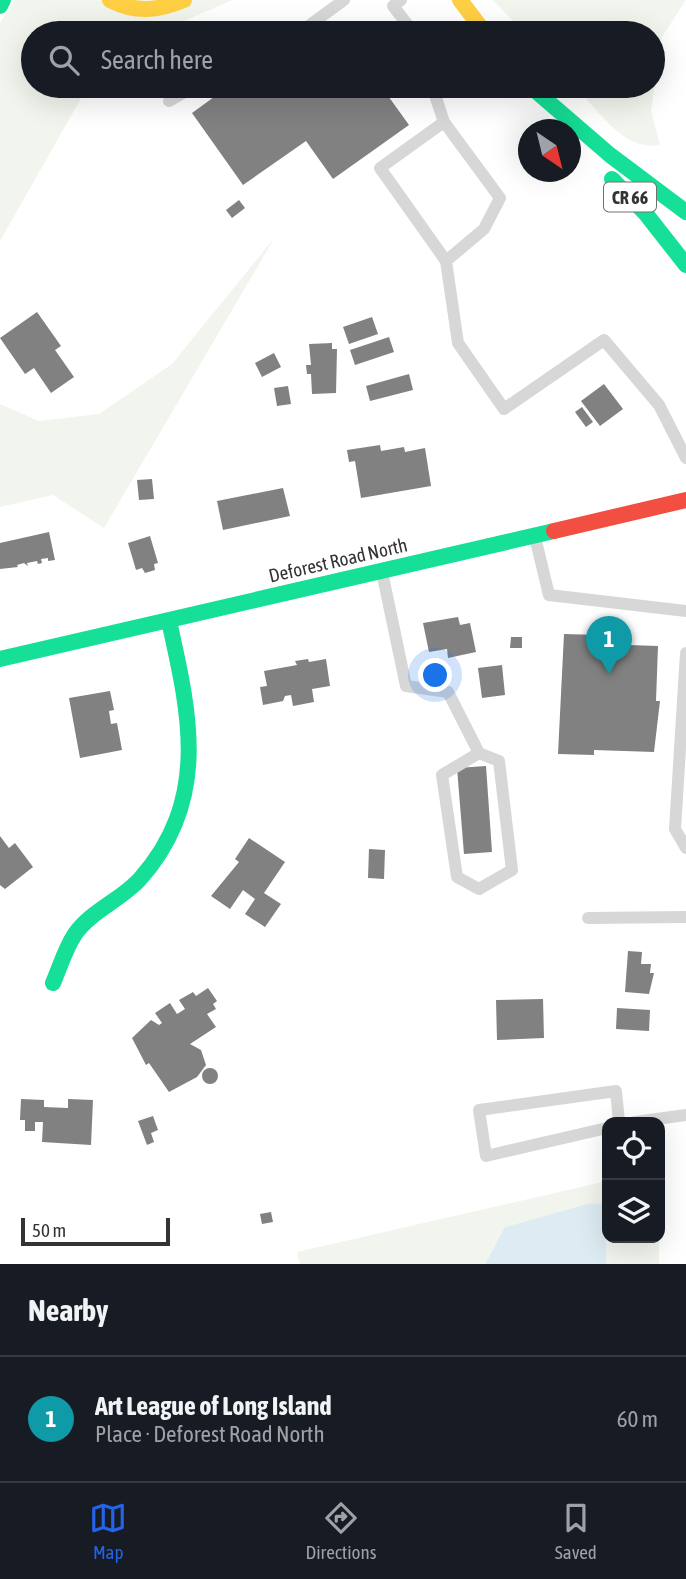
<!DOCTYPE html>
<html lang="en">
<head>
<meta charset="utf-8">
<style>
	:root { --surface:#171b24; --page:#242831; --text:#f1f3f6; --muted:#9ea1a6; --line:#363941; --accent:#2563eb }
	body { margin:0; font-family:"Asap Condensed",sans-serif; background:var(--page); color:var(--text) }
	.controls { position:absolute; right:21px; bottom:21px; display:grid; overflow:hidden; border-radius:14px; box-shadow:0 7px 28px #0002 }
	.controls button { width:63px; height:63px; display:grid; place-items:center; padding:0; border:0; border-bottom:2px solid var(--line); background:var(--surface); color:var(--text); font:35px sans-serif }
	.compass { position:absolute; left:518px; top:119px; width:63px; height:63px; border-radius:50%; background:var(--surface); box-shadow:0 7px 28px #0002; rotate:145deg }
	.scale { position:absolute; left:21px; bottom:18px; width:149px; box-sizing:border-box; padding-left:7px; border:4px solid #333; border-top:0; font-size:19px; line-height:24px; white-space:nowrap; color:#333; -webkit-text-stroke:5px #fff; paint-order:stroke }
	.you { position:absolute; left:436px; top:676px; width:24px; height:24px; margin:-18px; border:5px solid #fff; border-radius:50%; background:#1a73e8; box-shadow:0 0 0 10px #1a73e833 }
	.badge { display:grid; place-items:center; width:46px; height:46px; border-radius:50%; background:var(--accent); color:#fff; font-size:23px; font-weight:700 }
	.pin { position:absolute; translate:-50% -58px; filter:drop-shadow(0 2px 4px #0008) }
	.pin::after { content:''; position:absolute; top:37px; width:24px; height:21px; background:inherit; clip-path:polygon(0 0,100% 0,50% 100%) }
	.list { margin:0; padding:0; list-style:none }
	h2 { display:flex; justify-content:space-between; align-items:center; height:91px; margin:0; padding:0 28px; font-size:30px }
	h2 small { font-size:23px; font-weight:400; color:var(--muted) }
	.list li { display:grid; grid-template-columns:46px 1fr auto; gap:21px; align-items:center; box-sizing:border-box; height:126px; padding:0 28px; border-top:2px solid var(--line) }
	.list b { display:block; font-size:26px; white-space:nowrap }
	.list p { margin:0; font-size:23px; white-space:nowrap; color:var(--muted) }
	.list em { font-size:23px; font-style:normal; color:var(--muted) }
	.icon { flex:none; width:38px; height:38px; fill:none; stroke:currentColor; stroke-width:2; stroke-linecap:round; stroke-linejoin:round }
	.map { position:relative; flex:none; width:686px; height:1264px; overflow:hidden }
	.search { position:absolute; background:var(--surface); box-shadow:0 7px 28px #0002; left:21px; right:21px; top:21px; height:77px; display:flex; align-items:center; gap:18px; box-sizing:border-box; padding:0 24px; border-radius:38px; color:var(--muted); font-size:26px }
	.sheet { height:217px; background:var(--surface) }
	nav { display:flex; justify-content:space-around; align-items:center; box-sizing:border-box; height:98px; border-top:2px solid var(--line); background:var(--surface); font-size:19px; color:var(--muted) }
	nav a { display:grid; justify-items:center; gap:4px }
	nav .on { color:var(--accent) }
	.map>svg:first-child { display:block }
	.green { fill:#f1f5ed }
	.water { fill:#ddebf3 }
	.building { fill:#818181 }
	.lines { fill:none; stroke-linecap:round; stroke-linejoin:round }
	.lane { stroke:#d7d7d7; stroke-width:12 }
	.fast { stroke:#16e098; stroke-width:16 }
	.slow { stroke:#ffcf43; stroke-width:16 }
	.jam { stroke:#f24e42; stroke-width:16 }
	.labels { text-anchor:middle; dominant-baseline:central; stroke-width:7; stroke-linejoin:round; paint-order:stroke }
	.shield { fill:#fff; stroke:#707070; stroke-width:2 }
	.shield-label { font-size:18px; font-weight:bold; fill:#333 }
	.street-label { font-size:19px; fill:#333; stroke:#fff }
</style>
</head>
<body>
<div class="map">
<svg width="686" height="1264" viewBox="0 0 686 1264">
	<rect width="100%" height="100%" fill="#fff"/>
	<g class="green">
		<path d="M15,0H232L157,33H33V86H88L0,241V23Z"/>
		<path d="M493,0H686L662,37L651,111L660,145C624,152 598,110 575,86H653V33H525Z"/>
		<path d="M275,237L104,528L53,495L0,507V404L39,421L99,414L172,364Z"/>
		<path d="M607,1181V1238H659V1264H606L607,1203L587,1204L505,1227L485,1264H300L297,1252Z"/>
	</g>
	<path class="water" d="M607,1203L606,1264H485L505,1227L587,1204Z"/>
	<g class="building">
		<path d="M229,86L276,93L287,86H381L409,125L333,179L306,141L243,185L192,113Z"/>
		<path d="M239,200L245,208L232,218L226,210Z"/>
		<path d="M37,312L61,346L55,350L74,377L51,393L34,368L25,374L0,338Z"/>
		<path d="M372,317L378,334L349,344L343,327Z"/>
		<path d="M389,337L394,352L355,365L350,350Z"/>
		<path d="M332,343V349H337L336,393L312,394L311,374H307L306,365H311L309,344Z"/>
		<path d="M274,353L281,367L262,377L255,363Z"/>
		<path d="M409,374L413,390L370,401L366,386Z"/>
		<path d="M604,384L623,409L600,426L581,401Z"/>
		<path d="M288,386L291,404L277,406L274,388Z"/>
		<path d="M582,407L593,422L586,427L575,412Z"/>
		<path d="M380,445L381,451L404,447L405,452L425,448L431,486L361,498L355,461L349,462L347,450Z"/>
		<path d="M152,479L154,499L139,500L137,480Z"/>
		<path d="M283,488L290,516L223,530L217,501Z"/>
		<path d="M49,532L55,560L48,561V558L41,559L42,563L38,564L37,561L27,563L28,566L24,563L17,565L18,567L0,569V543Z"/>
		<path d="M150,536L158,563L154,564L155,570L145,573L142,568L136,570L128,543Z"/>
		<path d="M458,617L460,625L470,623L476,652L448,658L447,649L429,652L423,623Z"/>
		<path d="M564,634L600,635L599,644L658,646L656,701H660L654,752L594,750V755L558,754Z"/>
		<path d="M511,637H522V648H510Z"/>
		<path d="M308,659L309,662L326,659L330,686L312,689L314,702L293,706L291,695L285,696L283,701L263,705L260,687L267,686L264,671L297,665L295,661Z"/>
		<path d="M502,665L505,695L482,698L478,668Z"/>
		<path d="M110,691L114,710L109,711L111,724L117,723L122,750L80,758L69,698Z"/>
		<path d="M486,766L492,852L464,854L457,768Z"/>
		<path d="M0,836L9,848L15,843L33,867L5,889L0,885Z"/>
		<path d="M249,838L285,862L264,893L281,904L265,927L245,914L255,899L243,890L230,909L211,896L239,862L235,859Z"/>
		<path d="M369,849L385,850L384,879L368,878Z"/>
		<path d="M628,951L642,952L641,964H651L650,973H654L649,994L625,992Z"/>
		<path d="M208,988L217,1001L213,1004L216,1009L207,1014L216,1027L190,1044L201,1050L206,1065L197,1077L169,1092L149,1063L146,1065L132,1038L151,1020L159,1025L162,1023L155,1013L170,1003L177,1014L185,1009L179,1000L193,992L196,996Z"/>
		<path d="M543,999L544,1038L497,1040L496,1000Z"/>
		<path d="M617,1008L650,1010L649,1031L616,1029Z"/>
		<circle cx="210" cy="1076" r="8"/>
		<path d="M21,1099L44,1100V1107L68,1108V1099L93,1100L91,1145L42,1142L43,1122H35V1131H25V1120H20Z"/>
		<path d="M153,1116L158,1130L151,1133L154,1142L147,1145L138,1121Z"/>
		<path d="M271,1212L273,1222L262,1224L260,1214Z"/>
	</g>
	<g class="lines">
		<g class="lane">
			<path d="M401,0L393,6L414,33"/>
			<path d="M299,33L344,0"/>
			<path d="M432,86L444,122L500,198L484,229L446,261L458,343L504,409L604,340L659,405L686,458"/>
			<path d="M169,101L195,86"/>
			<path d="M444,122L380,168L446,261"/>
			<path d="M535,537L549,595L686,611"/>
			<path d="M382,572L406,686L448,692L479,753L499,761L512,870L479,889L457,877L442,775L479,753"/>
			<path d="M686,653L675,829L686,848"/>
			<path d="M588,918L686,917"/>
			<path d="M635,1122L686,1115"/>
			<path d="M607,1128L486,1156L479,1110L616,1091L619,1122"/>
		</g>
		<g class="fast">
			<path d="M0,6L3,0"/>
			<path d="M530,86L610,155L686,212"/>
			<path d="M612,179L646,214L686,265"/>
			<path d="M0,659L554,531"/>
			<path d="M53,983C60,967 65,949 75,934C91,911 121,900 140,879C210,800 190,715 169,621"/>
		</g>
		<g class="slow">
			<path d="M110,0C136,13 158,11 184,0"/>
			<path d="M460,0L485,33"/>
		</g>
		<path class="jam" d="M554,531L686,500"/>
	</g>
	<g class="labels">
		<rect class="shield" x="604" y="182.5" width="52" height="29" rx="5"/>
		<g class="shield-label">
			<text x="630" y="197">CR 66</text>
		</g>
		<g class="street-label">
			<text transform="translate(338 560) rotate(-13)">Deforest Road North</text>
		</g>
	</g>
</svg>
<div class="controls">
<button><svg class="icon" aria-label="locate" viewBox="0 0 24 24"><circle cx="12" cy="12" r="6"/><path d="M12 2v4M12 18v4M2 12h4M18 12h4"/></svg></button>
<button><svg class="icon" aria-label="layers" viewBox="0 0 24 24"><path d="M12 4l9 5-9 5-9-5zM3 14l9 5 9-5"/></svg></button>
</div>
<svg class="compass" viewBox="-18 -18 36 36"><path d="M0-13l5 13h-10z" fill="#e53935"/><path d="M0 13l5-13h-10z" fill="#9ea1a6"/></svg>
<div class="scale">50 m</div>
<div class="you"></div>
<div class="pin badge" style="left:609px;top:674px;background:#0f9aa8">1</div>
<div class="search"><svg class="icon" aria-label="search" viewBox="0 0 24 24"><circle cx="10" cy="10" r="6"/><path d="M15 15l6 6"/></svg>Search here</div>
</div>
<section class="sheet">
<h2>Nearby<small></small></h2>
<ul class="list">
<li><span class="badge" style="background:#0f9aa8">1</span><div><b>Art League of Long Island</b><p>Place · Deforest Road North</p></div><em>60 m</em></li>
</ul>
</section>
<nav>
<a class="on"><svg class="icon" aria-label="map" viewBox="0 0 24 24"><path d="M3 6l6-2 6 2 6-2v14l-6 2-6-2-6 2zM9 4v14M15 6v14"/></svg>Map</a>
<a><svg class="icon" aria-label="directions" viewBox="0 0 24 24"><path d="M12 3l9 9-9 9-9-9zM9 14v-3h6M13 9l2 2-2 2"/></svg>Directions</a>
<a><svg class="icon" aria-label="saved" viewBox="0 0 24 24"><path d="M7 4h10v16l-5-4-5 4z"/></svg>Saved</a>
</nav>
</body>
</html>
